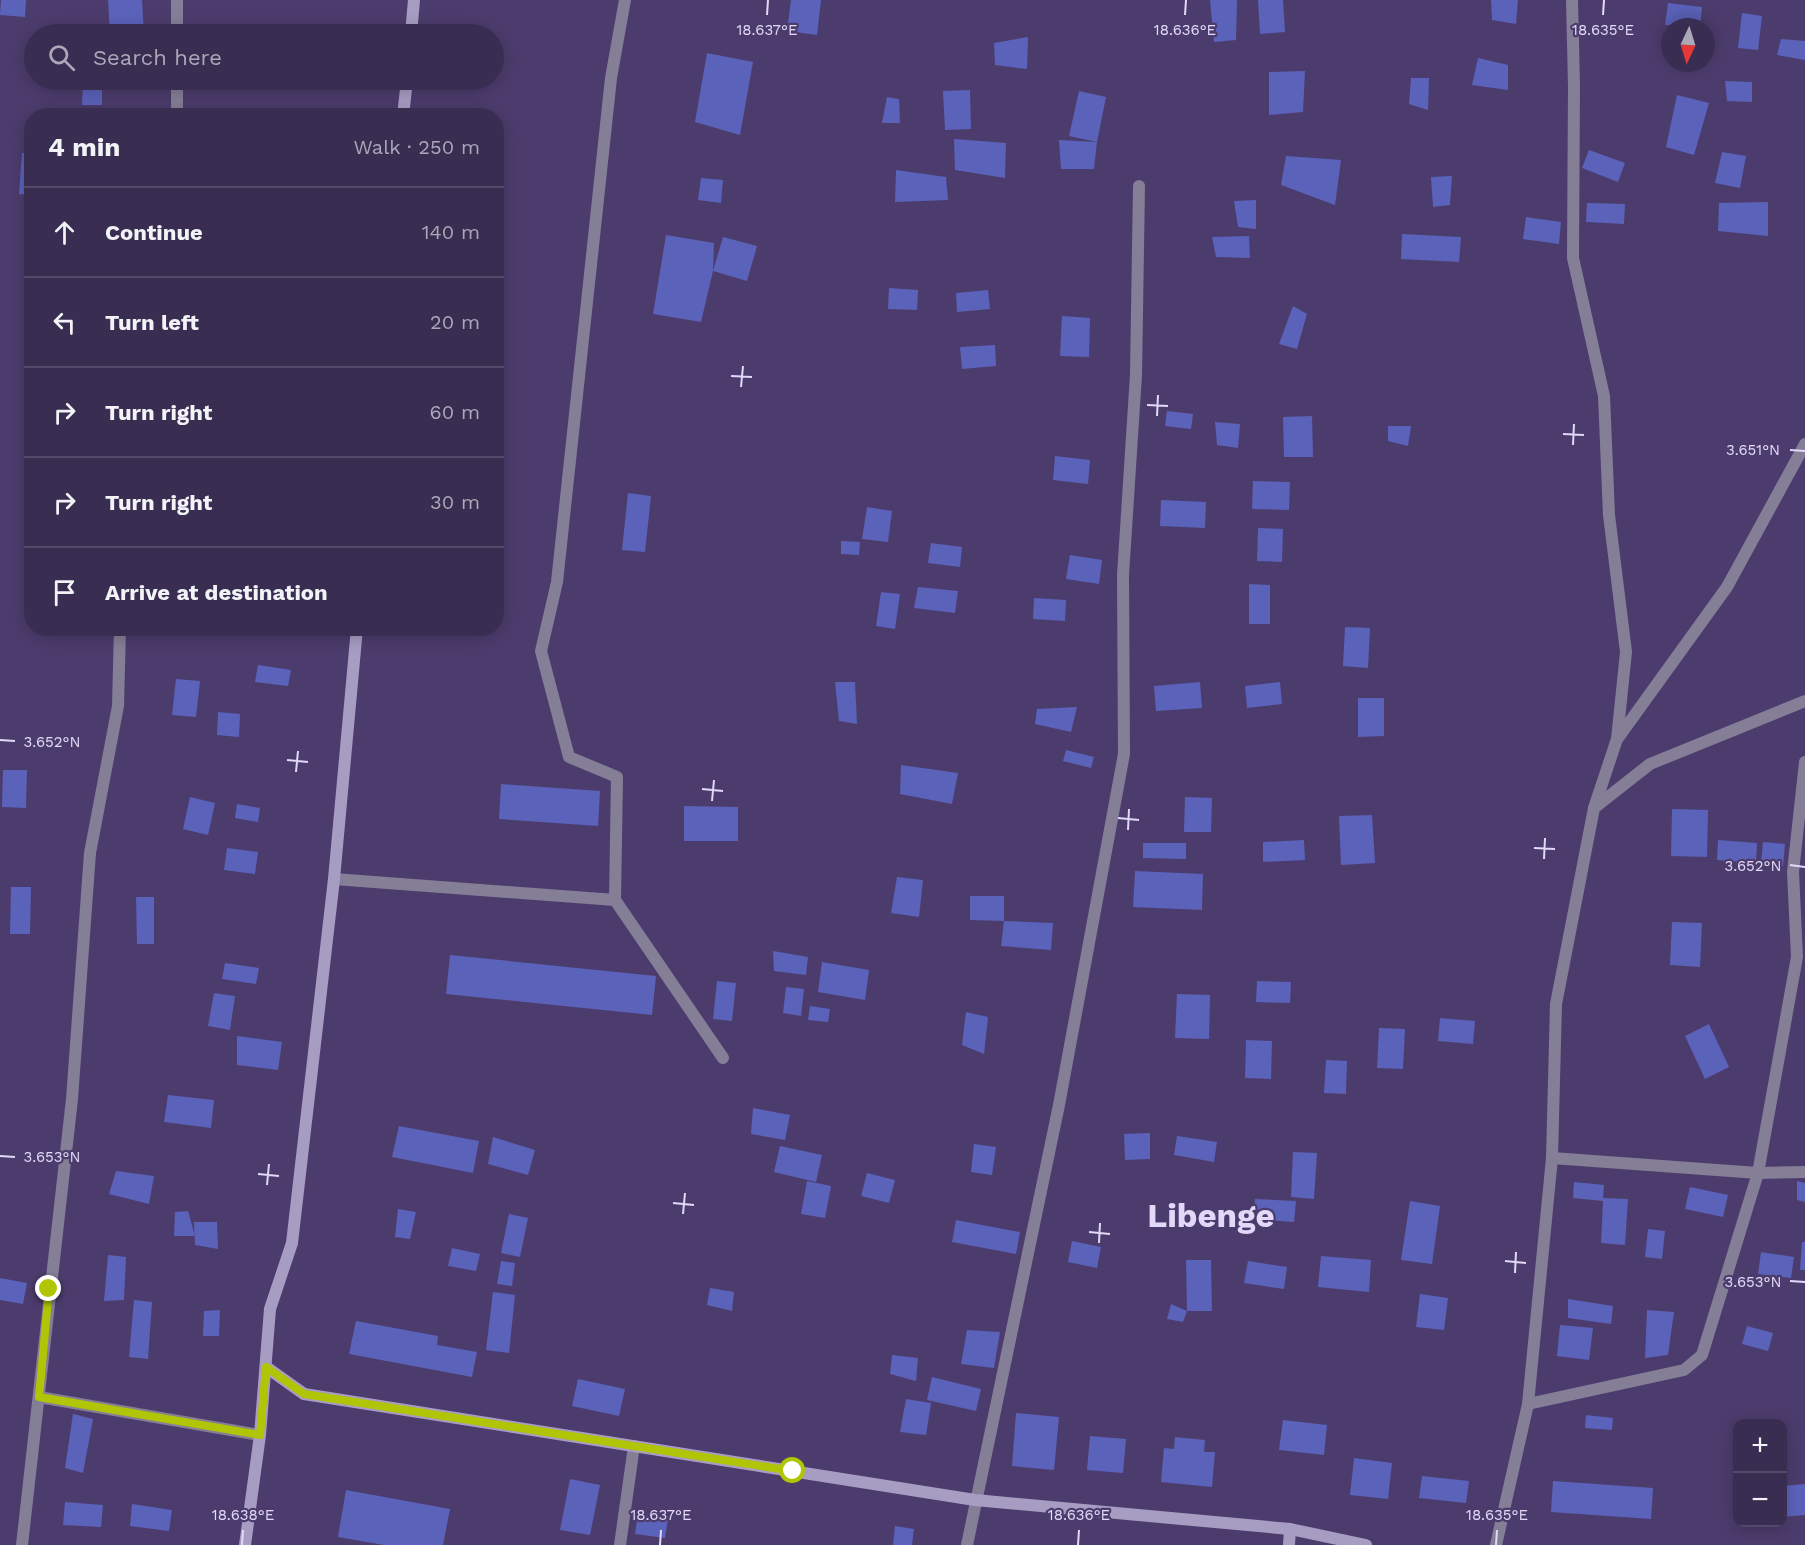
<!DOCTYPE html>
<html lang="en">
<head>
<meta charset="utf-8">
<style>
	:root { --surface:#392d52; --page:#44395c; --text:#f1f3f6; --muted:#aba8b8; --line:#534969 }
	body { margin:0; font-family:"Work Sans",sans-serif; background:var(--page); color:var(--text) }
	.controls { position:absolute; right:18px; bottom:18px; display:grid; overflow:hidden; border-radius:12px; box-shadow:0 3px 15px #0003 }
	.controls button { width:54px; height:54px; display:grid; place-items:center; padding:0; border:0; border-bottom:2px solid var(--line); background:var(--surface); color:var(--text); font:30px sans-serif }
	.compass { position:absolute; left:1661px; top:18px; width:54px; height:54px; border-radius:50%; background:var(--surface); box-shadow:0 3px 15px #0003; rotate:184deg }
	.stop { position:absolute; width:18px; height:18px; margin:-14px; border:4px solid #afc505; border-radius:50%; background:#fff }
	.stop.end { background:#afc505; border-color:#fff; box-shadow:0 2px 6px #0008 }
	.list { margin:0; padding:0; list-style:none }
	h2 { display:flex; justify-content:space-between; align-items:center; height:78px; margin:0; padding:0 24px; font-size:26px }
	h2 small { font-size:20px; font-weight:400; color:var(--muted) }
	.list li { display:grid; grid-template-columns:39px 1fr auto; gap:18px; align-items:center; box-sizing:border-box; height:90px; padding:0 24px; border-top:2px solid var(--line) }
	.list b { display:block; font-size:22px; white-space:nowrap }
	.list em { font-size:20px; font-style:normal; color:var(--muted) }
	.icon { flex:none; width:33px; height:33px; fill:none; stroke:currentColor; stroke-width:2; stroke-linecap:round; stroke-linejoin:round }
	.map { position:relative; flex:none; width:1805px; height:1545px; overflow:hidden }
	.search { position:absolute; background:var(--surface); box-shadow:0 3px 15px #0003; left:24px; top:24px; width:480px; height:66px; display:flex; align-items:center; gap:15px; box-sizing:border-box; padding:0 21px; border-radius:33px; color:var(--muted); font-size:22px }
	.panel { position:absolute; background:var(--surface); box-shadow:0 3px 15px #0003; left:24px; top:108px; width:480px; height:528px; border-radius:24px }
	.map>svg:first-child { display:block }
	.building { fill:#5b62b9 }
	.lines { fill:none; stroke-linecap:round; stroke-linejoin:round }
	.street { stroke:#857e97; stroke-width:12 }
	.secondary { stroke:#a79dc3; stroke-width:12 }
	.route { stroke:#afc505; stroke-width:8 }
	.ticks { fill:none; stroke:#e1d9f7; stroke-width:2 }
	.labels { text-anchor:middle; dominant-baseline:central; stroke-width:4.5; stroke-linejoin:round; paint-order:stroke }
	.town-label { font-size:33px; font-weight:bold; fill:#e1d9f7; stroke:#4c3c6d }
	.ticks-label { font-size:15px; text-anchor:middle; fill:#e1d9f7; stroke:#4c3c6d; stroke-width:4.5; stroke-linejoin:round; paint-order:stroke }
</style>
</head>
<body>
<div class="map">
<svg width="1805" height="1545" viewBox="0 0 1805 1545">
	<rect width="100%" height="100%" fill="#4c3c6d"/>
	<g class="building">
		<path d="M1,0H26L25,17L0,15Z"/>
		<path d="M108,0H142L144,34H110Z"/>
		<path d="M791,0H821L817,35L787,31Z"/>
		<path d="M1210,0H1237L1236,40L1214,42Z"/>
		<path d="M1258,0H1283L1285,32L1260,34Z"/>
		<path d="M1491,0H1518L1516,24L1492,20Z"/>
		<path d="M1668,3L1702,7L1700,27L1665,25Z"/>
		<path d="M1742,13L1762,16L1758,50L1738,48Z"/>
		<path d="M1028,37L1027,69L995,65L994,43Z"/>
		<path d="M1781,39L1805,41V60L1777,55Z"/>
		<path d="M707,53L753,62L740,135L695,122Z"/>
		<path d="M1478,58L1508,65V90L1472,85Z"/>
		<path d="M1305,71L1303,112L1269,115V72Z"/>
		<path d="M1411,78H1429L1428,110L1409,104Z"/>
		<path d="M83,80H102V105H82Z"/>
		<path d="M1725,81L1752,82V102L1727,101Z"/>
		<path d="M970,90L971,129L945,130L943,91Z"/>
		<path d="M1079,91L1106,97L1097,142L1069,136Z"/>
		<path d="M1677,95L1709,103L1694,155L1666,147Z"/>
		<path d="M887,97L899,99L900,123H882Z"/>
		<path d="M303,109L330,111V116H303Z"/>
		<path d="M954,139L1006,143L1005,178L955,170Z"/>
		<path d="M1059,140L1097,142L1094,169H1061Z"/>
		<path d="M1589,150L1625,163L1618,182L1582,168Z"/>
		<path d="M1722,152L1746,156L1740,188L1715,183Z"/>
		<path d="M22,153H32V195L19,194Z"/>
		<path d="M1286,156L1341,160L1335,205L1281,185Z"/>
		<path d="M896,170L946,177L948,200L895,202Z"/>
		<path d="M1452,176L1450,205L1433,207L1431,177Z"/>
		<path d="M701,178L723,180L721,203L698,200Z"/>
		<path d="M1256,200V229L1238,227L1234,201Z"/>
		<path d="M1768,202V236L1718,231L1719,203Z"/>
		<path d="M1587,203L1625,204L1624,224L1586,222Z"/>
		<path d="M1526,217L1561,222L1559,244L1523,239Z"/>
		<path d="M1402,234L1461,237L1459,262L1401,259Z"/>
		<path d="M666,235L714,243L713,271L723,237L757,246L747,281L713,271L701,322L653,314Z"/>
		<path d="M1249,236L1250,258L1216,257L1212,237Z"/>
		<path d="M889,288L918,290L917,310L888,309Z"/>
		<path d="M988,290L990,309L957,312L956,293Z"/>
		<path d="M1293,306L1307,314L1297,349L1279,344Z"/>
		<path d="M1062,316L1090,318L1089,357L1060,356Z"/>
		<path d="M995,345L996,366L962,369L960,347Z"/>
		<path d="M1167,411L1193,414L1191,429L1165,426Z"/>
		<path d="M1312,416L1313,457H1284L1283,417Z"/>
		<path d="M1215,422L1240,424L1238,448L1217,445Z"/>
		<path d="M1388,426H1411L1408,446L1388,441Z"/>
		<path d="M1055,456L1090,460L1088,484L1053,480Z"/>
		<path d="M1253,481L1290,482L1289,510L1252,509Z"/>
		<path d="M628,493L651,496L645,552L622,550Z"/>
		<path d="M1161,500L1206,502L1205,528L1160,526Z"/>
		<path d="M867,507L892,511L888,542L862,539Z"/>
		<path d="M1258,528L1283,529L1282,562L1257,561Z"/>
		<path d="M841,541L860,542L859,555L841,554Z"/>
		<path d="M931,543L962,547L960,567L928,563Z"/>
		<path d="M1070,555L1102,560L1099,584L1066,579Z"/>
		<path d="M1249,584L1270,585V624H1249Z"/>
		<path d="M918,587L958,591L955,613L914,608Z"/>
		<path d="M881,592L900,594L895,629L876,626Z"/>
		<path d="M1034,598L1066,600L1065,621L1033,619Z"/>
		<path d="M1345,627L1370,628L1368,668L1343,666Z"/>
		<path d="M258,665L291,670L288,686L255,682Z"/>
		<path d="M176,679L200,681L196,717L172,715Z"/>
		<path d="M835,682H855L857,724L839,721Z"/>
		<path d="M1200,682L1202,708L1156,711L1154,686Z"/>
		<path d="M1280,682L1282,704L1247,708L1245,686Z"/>
		<path d="M1358,698H1384V736L1358,737Z"/>
		<path d="M1077,707L1071,732L1035,724L1037,709Z"/>
		<path d="M218,712L240,714L239,737L217,735Z"/>
		<path d="M1066,750L1094,757L1091,768L1063,761Z"/>
		<path d="M901,765L958,773L952,804L900,794Z"/>
		<path d="M3,770H27L26,808L2,807Z"/>
		<path d="M501,784L600,791L598,826L499,819Z"/>
		<path d="M190,797L215,803L208,835L183,829Z"/>
		<path d="M1185,797L1212,798L1211,832H1184Z"/>
		<path d="M237,804L260,808L258,822L235,818Z"/>
		<path d="M684,806L738,807V841H684Z"/>
		<path d="M1672,809L1708,810L1707,857L1671,856Z"/>
		<path d="M1372,815L1375,863L1341,865L1339,816Z"/>
		<path d="M1304,840L1305,860L1263,862V842Z"/>
		<path d="M1718,840L1757,843L1756,863L1717,860Z"/>
		<path d="M1763,842L1785,844L1783,866L1761,864Z"/>
		<path d="M1143,843H1186V859L1143,858Z"/>
		<path d="M227,848L258,852L255,874L224,870Z"/>
		<path d="M1135,871L1203,874L1202,910L1133,907Z"/>
		<path d="M897,877L923,880L919,917L891,913Z"/>
		<path d="M11,887H31L30,934H10Z"/>
		<path d="M970,896H1004V921L1053,923L1051,950L1001,946L1004,921L970,920Z"/>
		<path d="M136,897H154V944H137Z"/>
		<path d="M1672,922L1702,923L1700,967L1670,965Z"/>
		<path d="M773,951L808,957L806,975L774,971Z"/>
		<path d="M450,955L656,976L652,1015L446,994Z"/>
		<path d="M822,962L869,970L865,1000L818,992Z"/>
		<path d="M225,963L259,968L256,984L222,979Z"/>
		<path d="M717,981L736,983L732,1021L713,1019Z"/>
		<path d="M1257,981L1291,982L1290,1003L1256,1002Z"/>
		<path d="M786,987L804,989L801,1016L783,1013Z"/>
		<path d="M214,993L235,996L230,1030L208,1026Z"/>
		<path d="M1177,994L1210,995L1209,1039L1175,1038Z"/>
		<path d="M810,1006L830,1009L828,1022L808,1020Z"/>
		<path d="M966,1012L988,1017L984,1054L962,1045Z"/>
		<path d="M1440,1018L1475,1021L1473,1044L1438,1041Z"/>
		<path d="M1709,1024L1729,1067L1705,1079L1685,1036Z"/>
		<path d="M1379,1028L1405,1029L1403,1069L1377,1068Z"/>
		<path d="M237,1036L282,1042L278,1070L237,1065Z"/>
		<path d="M1246,1040L1272,1041L1271,1079L1245,1078Z"/>
		<path d="M1326,1060L1347,1061L1346,1094L1324,1093Z"/>
		<path d="M168,1095L214,1100L211,1128L164,1122Z"/>
		<path d="M753,1108L790,1115L785,1140L751,1134Z"/>
		<path d="M399,1126L479,1141L473,1173L392,1157Z"/>
		<path d="M1150,1133V1159L1125,1160L1124,1134Z"/>
		<path d="M1177,1136L1217,1142L1214,1162L1174,1155Z"/>
		<path d="M493,1137L535,1150L528,1175L488,1164Z"/>
		<path d="M974,1144L996,1147L992,1175L971,1172Z"/>
		<path d="M780,1146L822,1155L816,1182L774,1172Z"/>
		<path d="M1293,1152L1317,1153L1314,1199L1291,1197Z"/>
		<path d="M116,1171L154,1176L149,1204L109,1194Z"/>
		<path d="M867,1173L895,1180L889,1203L861,1196Z"/>
		<path d="M807,1181L831,1186L825,1218L801,1214Z"/>
		<path d="M1797,1181L1805,1183V1202L1797,1200Z"/>
		<path d="M1574,1182L1604,1185L1603,1198L1628,1199L1625,1245L1601,1243L1603,1201L1573,1198Z"/>
		<path d="M1690,1187L1728,1195L1723,1217L1685,1209Z"/>
		<path d="M1255,1199L1296,1201L1294,1222L1254,1219Z"/>
		<path d="M1410,1201L1440,1206L1432,1264L1401,1260Z"/>
		<path d="M398,1209L416,1212L410,1239L395,1237Z"/>
		<path d="M188,1211L195,1236H174L175,1212Z"/>
		<path d="M509,1214L528,1218L520,1257L501,1253Z"/>
		<path d="M956,1220L1020,1232L1016,1254L952,1242Z"/>
		<path d="M194,1222H217L218,1249L195,1245Z"/>
		<path d="M1648,1229L1665,1231L1662,1259L1645,1257Z"/>
		<path d="M1072,1241L1101,1247L1097,1268L1068,1262Z"/>
		<path d="M1802,1242H1805V1270H1800Z"/>
		<path d="M452,1248L480,1254L476,1271L448,1266Z"/>
		<path d="M1761,1252L1794,1257L1791,1278L1758,1274Z"/>
		<path d="M108,1255L126,1257L124,1300L104,1301Z"/>
		<path d="M1321,1256L1371,1260L1369,1292L1318,1287Z"/>
		<path d="M1186,1260H1211L1212,1311H1187Z"/>
		<path d="M501,1261L515,1263L512,1286L497,1284Z"/>
		<path d="M1248,1261L1287,1267L1284,1289L1244,1283Z"/>
		<path d="M0,1278L27,1283L23,1304L0,1300Z"/>
		<path d="M710,1288L734,1292L732,1311L707,1305Z"/>
		<path d="M493,1292L515,1295L509,1353L486,1350Z"/>
		<path d="M1420,1294L1448,1298L1444,1330L1416,1327Z"/>
		<path d="M1568,1299L1613,1306L1611,1324L1568,1318Z"/>
		<path d="M134,1300L152,1302L148,1359L129,1357Z"/>
		<path d="M1171,1304L1187,1311L1183,1322L1167,1319Z"/>
		<path d="M220,1310L219,1336H203L204,1311Z"/>
		<path d="M1647,1310L1674,1312L1668,1355L1645,1358Z"/>
		<path d="M356,1321L438,1336L437,1345L477,1352L472,1377L349,1354Z"/>
		<path d="M1560,1325L1593,1328L1589,1360L1557,1356Z"/>
		<path d="M1747,1326L1773,1333L1768,1351L1742,1344Z"/>
		<path d="M967,1330L1000,1332L994,1368L961,1364Z"/>
		<path d="M892,1355L918,1358L916,1381L890,1374Z"/>
		<path d="M932,1377L981,1389L976,1411L927,1400Z"/>
		<path d="M578,1379L625,1389L619,1416L572,1406Z"/>
		<path d="M906,1399L931,1403L926,1435L900,1432Z"/>
		<path d="M1016,1413L1059,1417L1054,1470L1012,1466Z"/>
		<path d="M73,1414L93,1419L83,1473L65,1468Z"/>
		<path d="M1586,1415L1613,1418L1612,1430L1585,1428Z"/>
		<path d="M1283,1420L1327,1425L1324,1455L1279,1450Z"/>
		<path d="M1090,1436L1126,1439L1123,1473L1087,1470Z"/>
		<path d="M1175,1437L1205,1440L1204,1452H1215L1212,1487L1161,1482L1164,1448L1174,1449Z"/>
		<path d="M1354,1458L1392,1463L1388,1499L1350,1495Z"/>
		<path d="M1422,1476L1469,1481L1466,1503L1419,1498Z"/>
		<path d="M570,1479L600,1485L590,1535L560,1530Z"/>
		<path d="M1553,1481L1653,1488L1651,1519L1551,1512Z"/>
		<path d="M1805,1484V1515L1782,1517V1486Z"/>
		<path d="M346,1490L450,1509L443,1545H384L338,1537Z"/>
		<path d="M65,1502L103,1505L101,1527L63,1525Z"/>
		<path d="M132,1504L172,1510L169,1531L130,1526Z"/>
		<path d="M638,1514L668,1519L665,1538L635,1534Z"/>
		<path d="M895,1526L914,1529L912,1545H893Z"/>
	</g>
	<g class="lines">
		<g class="street">
			<path d="M625,0L611,78L557,582L541,651L569,757L617,777L615,900L723,1058"/>
			<path d="M177,34V0"/>
			<path d="M177,116V80"/>
			<path d="M1618,738L1727,587L1805,444"/>
			<path d="M1594,808L1650,764L1805,701"/>
			<path d="M334,879L615,900"/>
			<path d="M1552,1158L1758,1173L1805,1172"/>
			<path d="M39,1397L260,1435"/>
			<path d="M1528,1404L1684,1370L1702,1355L1758,1173L1797,957L1793,872L1805,762"/>
			<path d="M22,1545L72,1099L90,853L118,706L120,628"/>
			<path d="M620,1545L634,1446"/>
			<path d="M967,1545L1059,1105L1124,754L1123,575L1136,375L1139,186"/>
			<path d="M1496,1545L1528,1404L1552,1158L1556,1004L1594,808L1617,739L1626,652L1609,515L1604,396L1573,258L1574,86L1572,0"/>
		</g>
		<g class="secondary">
			<path d="M411,34L414,0"/>
			<path d="M403,116L407,80"/>
			<path d="M266,1367L304,1394L975,1500L1290,1529L1366,1545"/>
			<path d="M245,1545L260,1435L270,1309L292,1243L334,879L357,628"/>
			<path d="M1289,1545L1290,1529"/>
		</g>
	</g>
	<g class="lines">
		<path class="route" d="M49,1289L39,1397L260,1435L266,1367L304,1394L793,1471"/>
	</g>
	<path class="ticks" d="M767,15L768,0M1185,15L1186,0M1603,15L1604,0M731,376L752,377M741,387L743,366M1147,405L1168,406M1157,416L1158,395M1563,434L1584,435M1573,445L1574,424M1790,450L1805,451M0,740L15,741M287,760L308,762M296,772L298,751M702,789L723,791M712,801L714,780M1118,818L1139,820M1128,830L1129,809M1534,848L1555,849M1544,859L1545,838M1790,865L1805,867M0,1156L15,1157M258,1174L279,1176M267,1185L269,1164M673,1203L694,1205M683,1214L685,1193M1089,1232L1110,1234M1099,1243L1100,1223M1505,1261L1526,1263M1515,1273L1516,1252M1790,1281L1805,1282M242,1545L243,1530M660,1545L661,1530M1078,1545L1079,1530M1496,1545L1497,1530"/>
	<g class="labels">
		<g class="town-label">
			<text x="1211" y="1215">Libenge</text>
		</g>
	</g>
	<g class="ticks-label">
		<text x="767" y="35">18.637°E</text>
		<text x="1185" y="35">18.636°E</text>
		<text x="1603" y="35">18.635°E</text>
		<text x="1753" y="455">3.651°N</text>
		<text x="52" y="747">3.652°N</text>
		<text x="1753" y="871">3.652°N</text>
		<text x="52" y="1162">3.653°N</text>
		<text x="1753" y="1287">3.653°N</text>
		<text x="243" y="1520">18.638°E</text>
		<text x="661" y="1520">18.637°E</text>
		<text x="1079" y="1520">18.636°E</text>
		<text x="1497" y="1520">18.635°E</text>
	</g>
</svg>
<div class="controls">
<button>+</button>
<button>−</button>
</div>
<svg class="compass" viewBox="-18 -18 36 36"><path d="M0-13l5 13h-10z" fill="#e53935"/><path d="M0 13l5-13h-10z" fill="#aba8b8"/></svg>
<div class="stop" style="left:793px;top:1471px"></div>
<div class="stop end" style="left:49px;top:1289px"></div>
<div class="search"><svg class="icon" aria-label="search" viewBox="0 0 24 24"><circle cx="10" cy="10" r="6"/><path d="M15 15l6 6"/></svg>Search here</div>
<section class="panel">
<h2>4 min<small>Walk · 250 m</small></h2>
<ul class="list">
<li><svg class="icon" aria-label="ahead" viewBox="0 0 24 24"><path d="M12 20V5M6 11l6-6 6 6"/></svg><div><b>Continue</b></div><em>140 m</em></li>
<li><svg class="icon" aria-label="left" viewBox="0 0 24 24"><path d="M17 20v-9H6M10 6l-5 5 5 5"/></svg><div><b>Turn left</b></div><em>20 m</em></li>
<li><svg class="icon" aria-label="right" viewBox="0 0 24 24"><path d="M7 20v-9h11M14 6l5 5-5 5"/></svg><div><b>Turn right</b></div><em>60 m</em></li>
<li><svg class="icon" aria-label="right" viewBox="0 0 24 24"><path d="M7 20v-9h11M14 6l5 5-5 5"/></svg><div><b>Turn right</b></div><em>30 m</em></li>
<li><svg class="icon" aria-label="arrive" viewBox="0 0 24 24"><path d="M6 21V4h12l-3 4 3 4H6"/></svg><div><b>Arrive at destination</b></div></li>
</ul>
</section>
</div>
</body>
</html>
